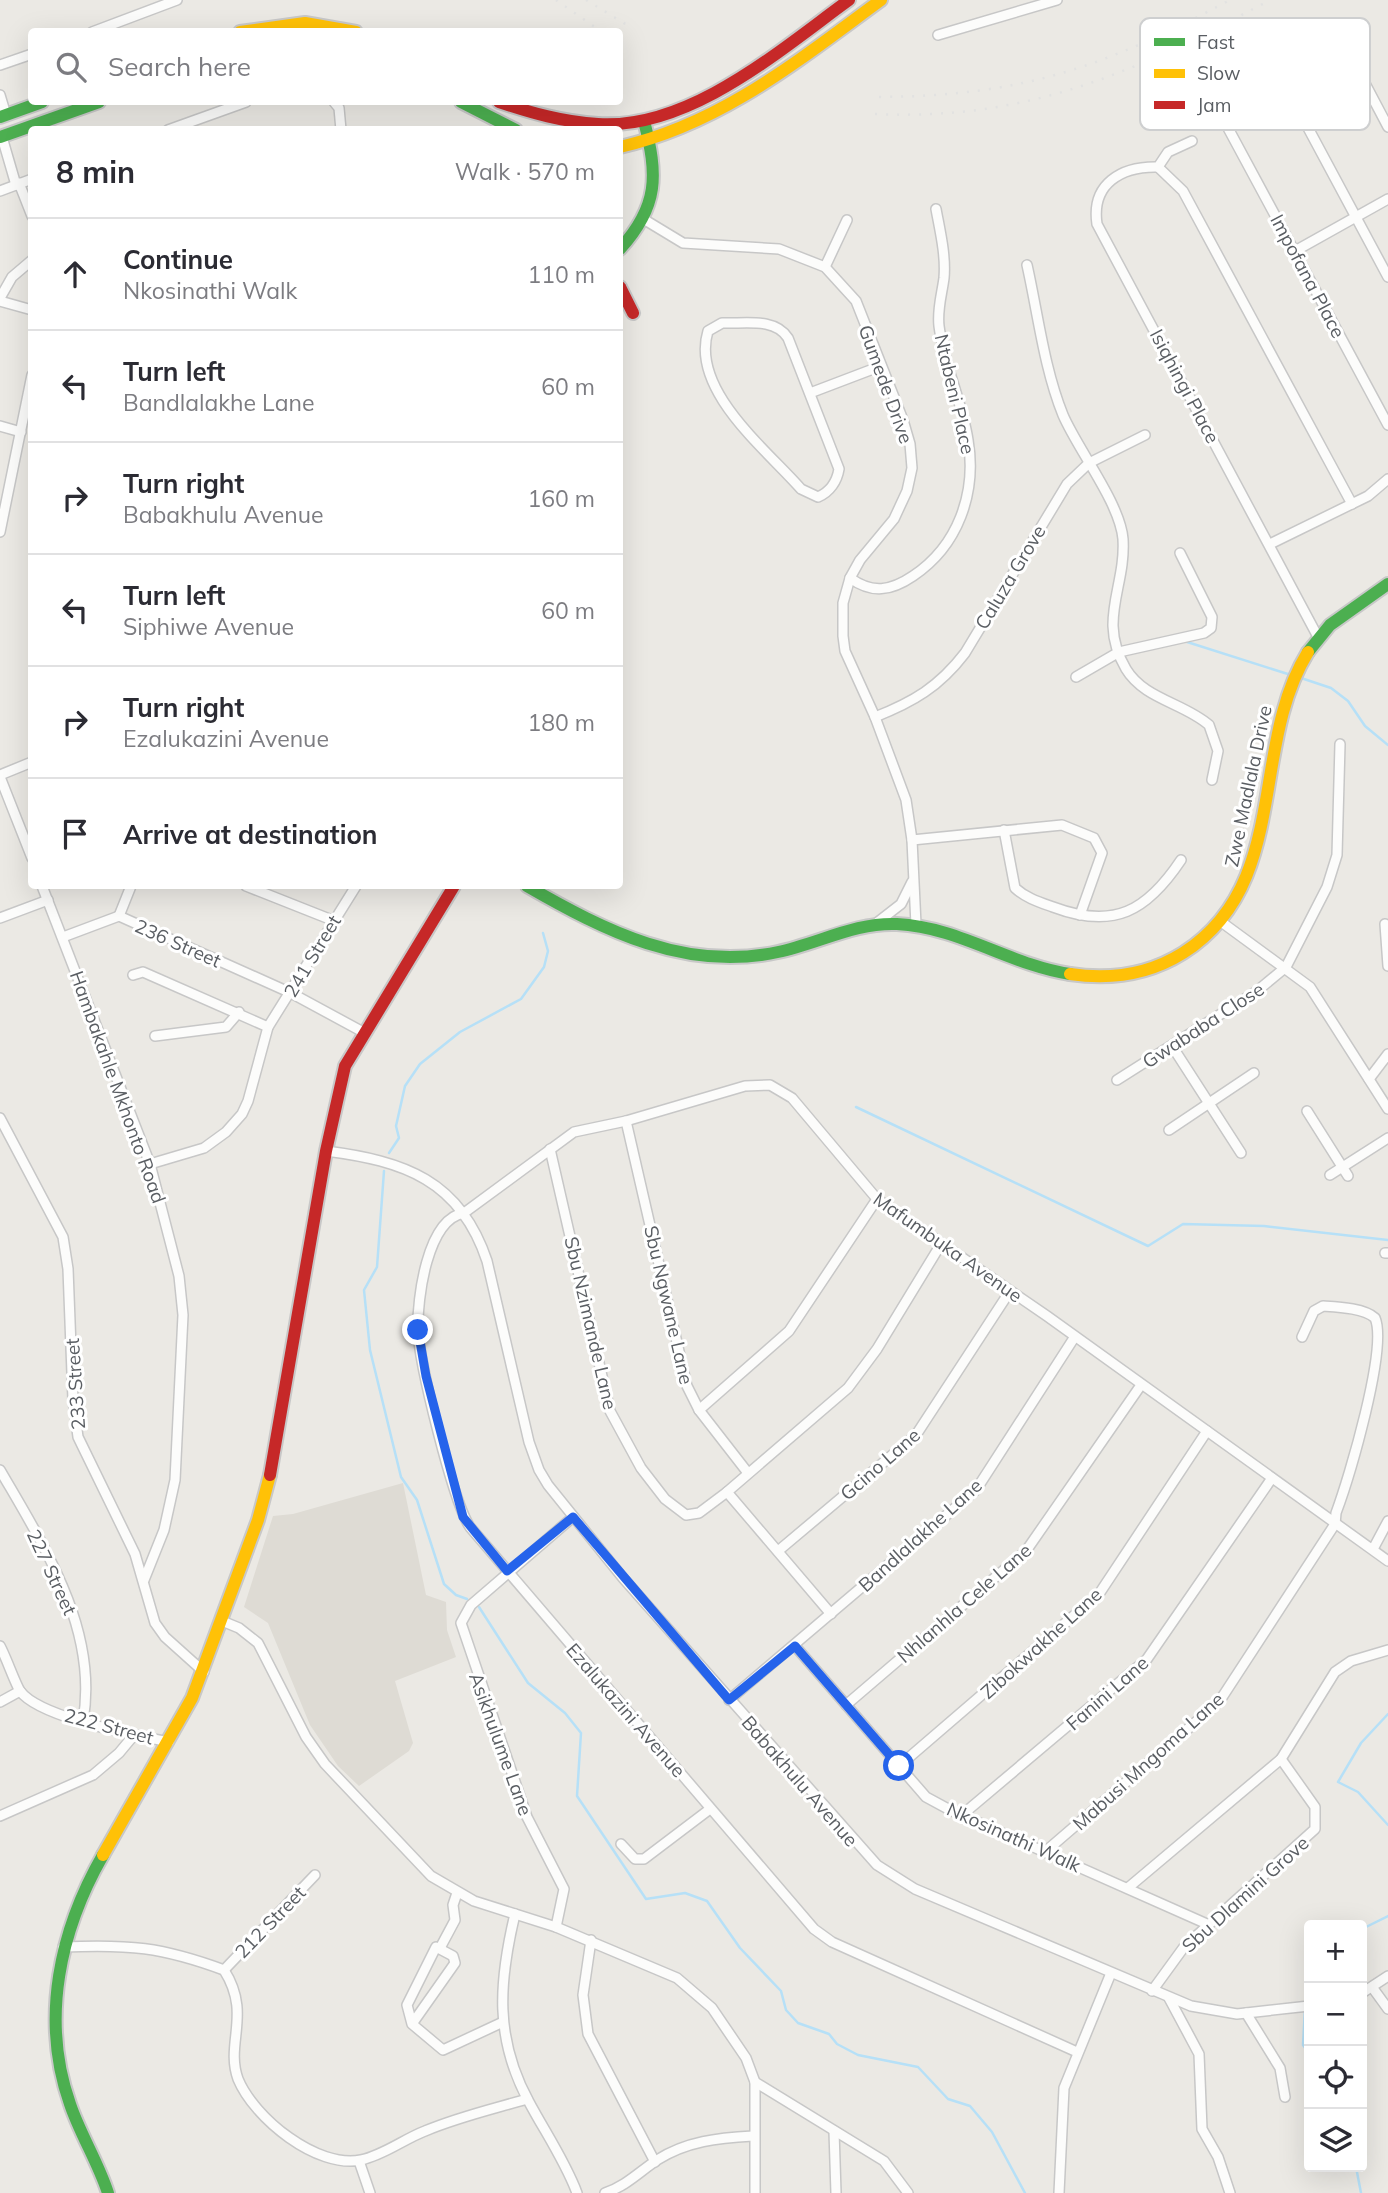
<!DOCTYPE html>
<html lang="en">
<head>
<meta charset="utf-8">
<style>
	:root { --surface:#fff; --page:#f2f2f3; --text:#2b2b33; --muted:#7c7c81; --line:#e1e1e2 }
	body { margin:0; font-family:Mulish,sans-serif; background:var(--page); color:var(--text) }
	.controls { position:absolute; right:21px; bottom:21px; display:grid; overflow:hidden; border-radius:7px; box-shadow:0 7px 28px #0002 }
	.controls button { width:63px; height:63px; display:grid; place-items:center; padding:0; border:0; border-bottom:2px solid var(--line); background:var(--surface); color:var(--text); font:35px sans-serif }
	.stop { position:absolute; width:21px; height:21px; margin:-16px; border:5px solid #2563eb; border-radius:50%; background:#fff }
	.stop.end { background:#2563eb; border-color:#fff; box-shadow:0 2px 7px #0008 }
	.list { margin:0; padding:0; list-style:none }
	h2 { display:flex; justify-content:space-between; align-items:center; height:91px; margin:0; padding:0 28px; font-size:30px }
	h2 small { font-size:23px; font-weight:400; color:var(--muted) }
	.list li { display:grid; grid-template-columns:46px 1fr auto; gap:21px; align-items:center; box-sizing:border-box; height:112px; padding:0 28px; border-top:2px solid var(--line) }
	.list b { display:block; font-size:26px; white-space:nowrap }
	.list p { margin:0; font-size:23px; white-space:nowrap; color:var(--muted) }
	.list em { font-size:23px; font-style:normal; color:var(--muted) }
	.icon { flex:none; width:38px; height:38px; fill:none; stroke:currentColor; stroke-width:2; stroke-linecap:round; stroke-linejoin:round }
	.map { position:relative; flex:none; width:1388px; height:2193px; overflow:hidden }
	.search { position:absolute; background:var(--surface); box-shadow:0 7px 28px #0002; left:28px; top:28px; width:595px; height:77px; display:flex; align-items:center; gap:18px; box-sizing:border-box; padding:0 24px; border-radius:7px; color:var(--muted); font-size:26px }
	.panel { position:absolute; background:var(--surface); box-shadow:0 7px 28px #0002; left:28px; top:126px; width:595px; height:763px; border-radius:7px }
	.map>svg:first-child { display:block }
	.education { fill:#dedbd4 }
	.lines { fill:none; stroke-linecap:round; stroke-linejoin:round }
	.stream { stroke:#b6e0f7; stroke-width:2.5 }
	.street-casing { stroke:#c7c7c7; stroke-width:12 }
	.fast-casing { stroke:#c8c8c8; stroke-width:16 }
	.slow-casing { stroke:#c8c8c8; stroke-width:16 }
	.jam-casing { stroke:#c8c8c8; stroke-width:16 }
	.street { stroke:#fcfcfb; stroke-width:9 }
	.fast { stroke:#4caf50; stroke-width:12 }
	.slow { stroke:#ffc107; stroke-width:12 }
	.jam { stroke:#c62828; stroke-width:12 }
	.rail { stroke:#e2e2e1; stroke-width:2.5; stroke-dasharray:2 9; stroke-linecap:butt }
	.route { stroke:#2563eb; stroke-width:9 }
	.labels { text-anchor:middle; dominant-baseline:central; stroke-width:6; stroke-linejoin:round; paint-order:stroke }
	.street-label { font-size:19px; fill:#5a5e63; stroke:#fff }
	.key { fill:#fff; stroke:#cecfd0; stroke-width:2 }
	.key-label { font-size:19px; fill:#5a5e63 }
</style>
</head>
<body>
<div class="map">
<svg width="1388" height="2193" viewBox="0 0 1388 2193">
	<rect width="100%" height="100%" fill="#ebe9e4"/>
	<path class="education" d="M403,1483L426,1595L446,1602L447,1630L456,1657L395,1681L413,1743L409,1751L359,1786L338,1766L310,1725L268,1623L244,1607L273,1516L293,1514Z"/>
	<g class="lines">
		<g class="stream">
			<path d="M1184,641L1291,675"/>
			<path d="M1301,678L1331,688L1348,701L1365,726L1388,745"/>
			<path d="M856,1107L1148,1246L1183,1224L1264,1226L1388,1240"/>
			<path d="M389,1153L399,1138L396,1126L405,1086L420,1064L460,1032L521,999L544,967L548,951L543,933"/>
			<path d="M384,1171L377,1267L364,1290L370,1350L401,1477L417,1500L444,1584L456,1595L467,1599"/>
			<path d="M479,1607L528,1683L565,1713L581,1733L577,1796L646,1899L685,1893L707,1901L740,1948L781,1991L786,2010L798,2023L829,2034L837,2044L858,2055L918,2067L948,2099L970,2106L992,2132L1025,2193"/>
			<path d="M1388,1714L1361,1743L1338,1782L1358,1792L1388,1825"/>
			<path d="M1362,1929L1388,1916"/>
			<path d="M1305,2002L1309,1990"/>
			<path d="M1305,2009L1303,2045L1309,2053"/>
			<path d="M1356,2167L1361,2193"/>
		</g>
		<defs>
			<g id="street">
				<path d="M92,32L177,0"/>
				<path d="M938,35L1057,0"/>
				<path d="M0,65L32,54"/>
				<path d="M1359,72L1388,127"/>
				<path d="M0,95L6,115"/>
				<path d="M334,102L339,108L341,130"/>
				<path d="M1299,111L1388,277"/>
				<path d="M1228,128L1388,425"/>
				<path d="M168,130L246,102"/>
				<path d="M2,137L16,185"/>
				<path d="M1192,141L1168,152L1158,167C1121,166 1091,184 1097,224L1318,637"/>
				<path d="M1158,167L1183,191L1352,504"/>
				<path d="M19,183L32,216"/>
				<path d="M0,191L32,179"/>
				<path d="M645,220L683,243L779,249L825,267L856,301L903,420L910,444L912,468L907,491L894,519L860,560L850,578L843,603V636L845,651L875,717L906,800L912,840L916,925"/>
				<path d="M1295,251L1388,199"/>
				<path d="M1027,265C1038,314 1044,368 1063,415C1078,450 1120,503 1123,539C1126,588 1097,620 1126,669C1144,699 1184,703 1209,725L1218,751L1212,780"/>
				<path d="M825,267L847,220"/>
				<path d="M0,298L12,277L32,260"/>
				<path d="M0,301L32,310"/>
				<path d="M722,323C744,324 775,317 788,338L839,469C837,481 830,492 818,497L801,489C766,449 690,390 708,331Z"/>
				<path d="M810,393L881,366"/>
				<path d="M0,426L21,432"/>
				<path d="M0,532L32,375"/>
				<path d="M1270,544L1368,496L1388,479"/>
				<path d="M850,578C872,594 891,591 913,576C958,546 977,493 968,440C962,401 944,365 939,326C937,309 942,294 944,278C946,255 940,231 936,209"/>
				<path d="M1076,677L1119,652L1204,633L1211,628L1212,617L1180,553"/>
				<path d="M875,717C913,702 939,687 965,653L1067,484L1089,463L1145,435"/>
				<path d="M0,775L32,762"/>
				<path d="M0,777L32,858"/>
				<path d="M1004,830L1015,888C1026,898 1039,902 1053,907C1114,930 1147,911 1181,860"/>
				<path d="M912,840L1062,825L1094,838L1102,853L1080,915"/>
				<path d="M42,886L150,1164L179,1276L183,1315L175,1480L164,1530L144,1580"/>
				<path d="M246,886L332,920"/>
				<path d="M119,916L131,886"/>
				<path d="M0,918L48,900"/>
				<path d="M1220,921L1310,987L1388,1109"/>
				<path d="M1385,924L1388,966"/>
				<path d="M874,925L901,904L912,882"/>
				<path d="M63,937L119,916L291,993L363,1032"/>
				<path d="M133,975L143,972L268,1027"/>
				<path d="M155,1036L226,1027L239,1012"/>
				<path d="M1172,1046L1241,1153"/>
				<path d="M1369,1079L1388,1054"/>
				<path d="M1117,1080L1257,991L1286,967L1327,887L1337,855L1340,744"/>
				<path d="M1307,1111L1348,1176"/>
				<path d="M0,1118L63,1237L68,1269L73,1400L78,1437L135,1554L155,1623L165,1637L204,1672"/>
				<path d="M626,1121L687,1386L699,1410L748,1473"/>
				<path d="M1169,1130L1254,1073"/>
				<path d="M550,1149L610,1411L641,1468L665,1499L686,1515L699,1513L727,1492L848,1388L877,1349L941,1244"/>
				<path d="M326,1151C404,1161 460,1180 487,1261L529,1442L539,1470L548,1485L623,1578L877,1865L915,1889L1191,2006L1237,2014L1309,2006"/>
				<path d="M150,1164L204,1148L226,1132L242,1114L248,1101L268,1027L356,886"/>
				<path d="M1330,1175L1388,1138"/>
				<path d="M1385,1253H1388"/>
				<path d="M699,1410L789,1331L877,1199"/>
				<path d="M0,1470C44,1546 99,1630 83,1721"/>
				<path d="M727,1492L831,1614"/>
				<path d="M1373,1549L1388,1521"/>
				<path d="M778,1551L916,1435L1010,1291"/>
				<path d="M222,1621L239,1628L258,1643L306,1737L325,1764L431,1876L474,1901L556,1927L677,1978L712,2008L746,2058L755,2082L884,2161L908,2193"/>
				<path d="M0,1646C6,1657 15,1683 20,1691C40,1718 136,1735 169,1742"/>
				<path d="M795,1646L926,1797L950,1810L1207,1924"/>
				<path d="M729,1700L976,1490L1074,1338"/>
				<path d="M0,1702L20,1691"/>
				<path d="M846,1705L1026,1551L1141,1385"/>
				<path d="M899,1766L1099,1594L1207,1431"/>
				<path d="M962,1815L1147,1659L1272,1478"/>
				<path d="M0,1816L93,1775L119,1753L134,1735"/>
				<path d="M621,1844L635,1859H644L710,1809"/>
				<path d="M1046,1851L1219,1702L1335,1524L1336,1513C1349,1478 1388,1348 1375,1318C1364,1308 1338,1307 1323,1306L1314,1311L1302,1337"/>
				<path d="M1129,1887L1281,1759L1335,1672L1351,1661L1388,1650"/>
				<path d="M515,1914C499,1981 494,2038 529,2102C545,2132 565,2161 577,2193"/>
				<path d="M556,1927L564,1889L527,1817L461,1623L471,1605L573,1517"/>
				<path d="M591,1940L583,1995L588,2034L655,2162"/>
				<path d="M63,1947C128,1944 162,1947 224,1970C252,2014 225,2043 238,2079C254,2118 317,2169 361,2160C384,2155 404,2139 425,2131C458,2117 493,2109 527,2099"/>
				<path d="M440,1948L455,1920L453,1905L457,1893"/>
				<path d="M224,1970L315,1875"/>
				<path d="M1372,1987L1388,2009"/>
				<path d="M1152,1991L1184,1947L1315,1829V1807L1281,1759"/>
				<path d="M1362,1993L1388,1976"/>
				<path d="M1169,1998L1199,2054L1202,2129L1218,2157L1230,2193"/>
				<path d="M1246,2013L1280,2068L1285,2097"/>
				<path d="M412,2024L455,1963L453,1956L436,1947L407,2005L412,2024L443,2050L503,2022"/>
				<path d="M1077,2052L832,1942L814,1929L470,1527C453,1502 419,1363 418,1330C417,1299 427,1219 464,1213L574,1132L626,1121L745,1086L770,1085L792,1098L877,1199L1047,1316L1388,1561"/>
				<path d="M834,2131L836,2193"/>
				<path d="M359,2161L370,2193"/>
				<path d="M605,2193C626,2186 639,2172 657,2160C687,2141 718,2138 753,2136"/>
				<path d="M755,2193V2082"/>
				<path d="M1059,2193L1064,2088L1111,1973"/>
			</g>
			<g id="fast">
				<path d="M461,102L516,130"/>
				<path d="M0,117L42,102"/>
				<path d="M0,137L99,102"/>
				<path d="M620,249C659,206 658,175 644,121"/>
				<path d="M1308,652L1330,625L1388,584"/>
				<path d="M527,886C605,931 686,972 778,952C817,944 856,922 897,924C959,927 1010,965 1070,974"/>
				<path d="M103,1855C60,1930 40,2019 70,2104C80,2134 98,2162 108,2193"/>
			</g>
			<g id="slow">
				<path d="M240,32L305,23L356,32"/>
				<path d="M620,147C721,124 799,60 881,0"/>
				<path d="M1070,974C1110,980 1148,975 1183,953C1291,884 1249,747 1308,652"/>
				<path d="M103,1855L192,1698L258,1520L270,1475"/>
			</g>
			<g id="jam">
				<path d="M499,102C532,113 563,122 598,124C689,130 780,50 849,0"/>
				<path d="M620,287L633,313"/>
				<path d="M270,1475L326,1151L345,1066L454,886"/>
			</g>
		</defs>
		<use href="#street" class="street-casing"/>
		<use href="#fast" class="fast-casing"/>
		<use href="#slow" class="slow-casing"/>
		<use href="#jam" class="jam-casing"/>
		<use href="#street" class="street"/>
		<use href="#fast" class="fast"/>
		<use href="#slow" class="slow"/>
		<use href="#jam" class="jam"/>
		<g class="rail">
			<path d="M556,0L602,32"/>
			<path d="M586,0L632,28"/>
			<path d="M620,43L622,44"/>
			<path d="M879,97C1023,96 1104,67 1230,0"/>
			<path d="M875,114C1030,121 1137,71 1270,0"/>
		</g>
	</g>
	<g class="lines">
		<path class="route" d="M418,1330L426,1376L463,1517L507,1571L573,1517L729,1700L795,1646L899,1766"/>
	</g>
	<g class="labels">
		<g class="street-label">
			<text transform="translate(1308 276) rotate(62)">Impofana Place</text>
			<text transform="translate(886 384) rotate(70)">Gumede Drive</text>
			<text transform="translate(1185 386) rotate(62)">Isiqhingi Place</text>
			<text transform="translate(955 394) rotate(77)">Ntabeni Place</text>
			<text transform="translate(1010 577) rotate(-59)">Caluza Grove</text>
			<text transform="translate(1248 786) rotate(-78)">Zwe Madlala Drive</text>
			<text transform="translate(178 943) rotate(24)">236 Street</text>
			<text transform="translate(312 956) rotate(-59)">241 Street</text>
			<text transform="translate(1203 1025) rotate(-33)">Gwababa Close</text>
			<text transform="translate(118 1087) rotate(70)">Hambakahle Mkhonto Road</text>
			<text transform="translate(948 1247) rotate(35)">Mafumbuka Avenue</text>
			<text transform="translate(669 1305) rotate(77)">Sbu Ngwane Lane</text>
			<text transform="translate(591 1323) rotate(77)">Sbu Nzimande Lane</text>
			<text transform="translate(75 1384) rotate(-94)">233 Street</text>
			<text transform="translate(880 1464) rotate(-41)">Gcino Lane</text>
			<text transform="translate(920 1535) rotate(-42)">Bandlalakhe Lane</text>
			<text transform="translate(52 1572) rotate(65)">227 Street</text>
			<text transform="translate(964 1603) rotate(-41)">Nhlanhla Cele Lane</text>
			<text transform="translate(1041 1643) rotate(-42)">Zibokwakhe Lane</text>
			<text transform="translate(1107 1693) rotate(-41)">Fanini Lane</text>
			<text transform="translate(626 1710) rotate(49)">Ezalukazini Avenue</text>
			<text transform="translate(109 1726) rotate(15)">222 Street</text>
			<text transform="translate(501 1744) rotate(70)">Asikhulume Lane</text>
			<text transform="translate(1148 1761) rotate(-42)">Mabusi Mngoma Lane</text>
			<text transform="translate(800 1781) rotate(49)">Babakhulu Avenue</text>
			<text transform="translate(1014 1837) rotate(24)">Nkosinathi Walk</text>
			<text transform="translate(1245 1894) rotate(-42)">Sbu Dlamini Grove</text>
			<text transform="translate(270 1922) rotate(-46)">212 Street</text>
		</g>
	</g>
	<rect x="1140" y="18" width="230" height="112" rx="10" class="key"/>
	<rect x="1154" y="38" width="31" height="8" fill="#4caf50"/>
	<rect x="1154" y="69" width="31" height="9" fill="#ffc107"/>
	<rect x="1154" y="101" width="31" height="8" fill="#c62828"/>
	<g class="key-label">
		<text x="1197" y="49">Fast</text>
		<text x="1197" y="80">Slow</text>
		<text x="1197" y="112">Jam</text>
	</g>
</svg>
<div class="controls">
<button>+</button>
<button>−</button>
<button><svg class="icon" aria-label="locate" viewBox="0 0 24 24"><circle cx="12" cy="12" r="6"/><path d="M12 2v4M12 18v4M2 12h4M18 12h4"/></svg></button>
<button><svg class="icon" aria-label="layers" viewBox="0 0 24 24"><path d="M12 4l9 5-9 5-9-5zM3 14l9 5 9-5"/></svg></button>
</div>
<div class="stop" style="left:899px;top:1766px"></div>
<div class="stop end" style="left:418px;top:1330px"></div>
<div class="search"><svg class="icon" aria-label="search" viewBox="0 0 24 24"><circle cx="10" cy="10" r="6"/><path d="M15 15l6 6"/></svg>Search here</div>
<section class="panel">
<h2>8 min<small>Walk · 570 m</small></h2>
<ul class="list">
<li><svg class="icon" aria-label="ahead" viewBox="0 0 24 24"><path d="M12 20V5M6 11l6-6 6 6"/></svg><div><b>Continue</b><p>Nkosinathi Walk</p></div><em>110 m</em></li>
<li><svg class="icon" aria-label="left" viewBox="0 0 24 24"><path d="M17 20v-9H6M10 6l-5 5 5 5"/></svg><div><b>Turn left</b><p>Bandlalakhe Lane</p></div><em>60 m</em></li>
<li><svg class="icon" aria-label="right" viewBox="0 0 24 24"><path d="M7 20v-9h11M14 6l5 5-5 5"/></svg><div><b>Turn right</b><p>Babakhulu Avenue</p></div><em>160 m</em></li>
<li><svg class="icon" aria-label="left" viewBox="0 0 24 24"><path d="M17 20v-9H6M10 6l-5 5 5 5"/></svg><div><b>Turn left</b><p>Siphiwe Avenue</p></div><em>60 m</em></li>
<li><svg class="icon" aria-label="right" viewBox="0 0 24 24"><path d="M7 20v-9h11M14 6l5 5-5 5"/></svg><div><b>Turn right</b><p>Ezalukazini Avenue</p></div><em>180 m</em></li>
<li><svg class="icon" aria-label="arrive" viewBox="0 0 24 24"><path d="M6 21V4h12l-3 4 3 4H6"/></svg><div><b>Arrive at destination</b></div></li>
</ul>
</section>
</div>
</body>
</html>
